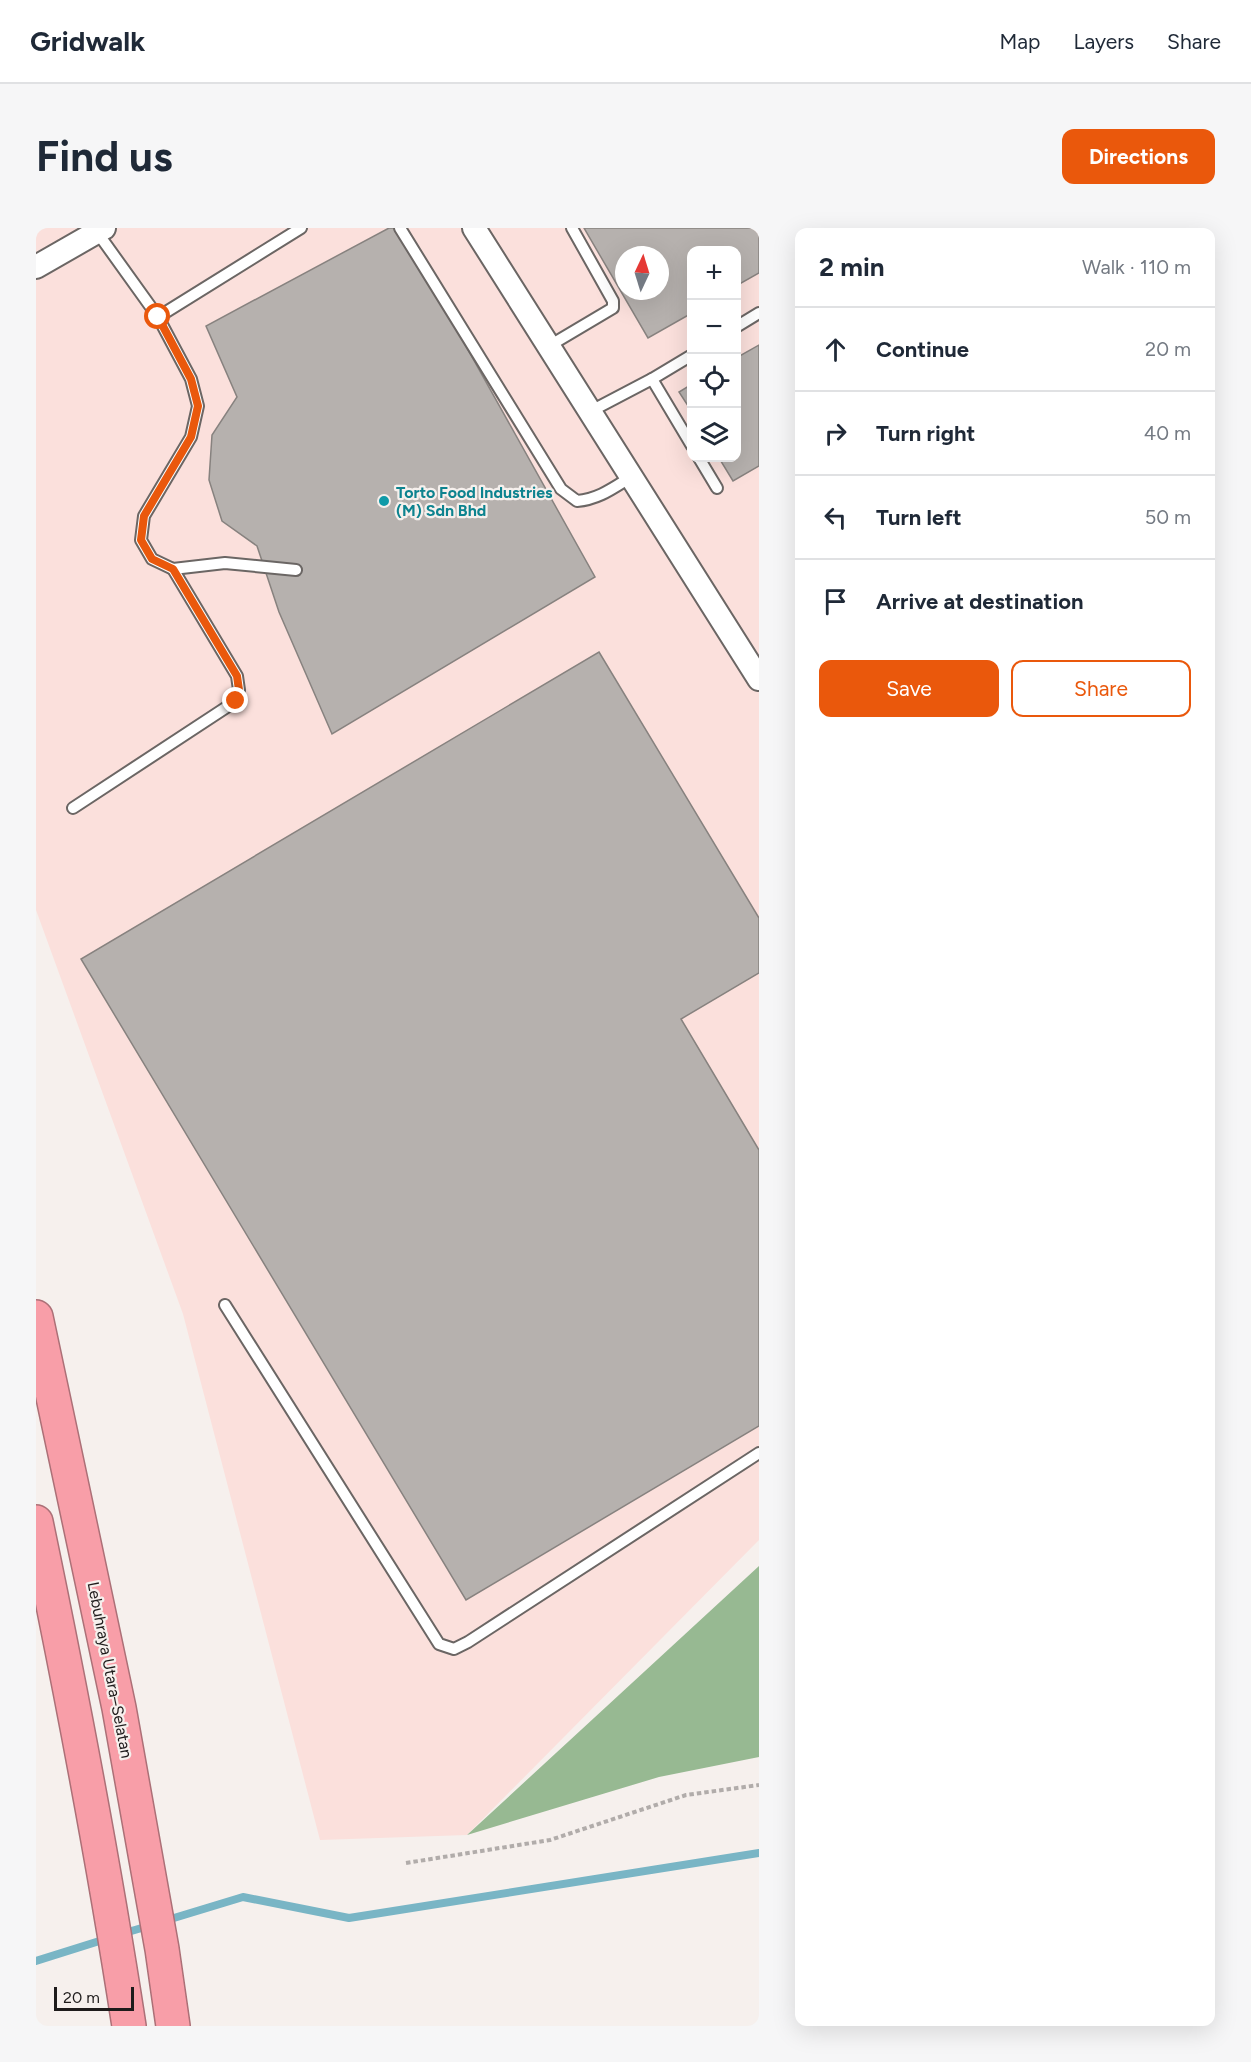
<!DOCTYPE html>
<html lang="en">
<head>
<meta charset="utf-8">
<style>
	:root { --surface:#fff; --page:#f6f6f7; --text:#1f2937; --muted:#747a83; --line:#e0e1e3; --accent:#ea580c }
	body { margin:0; font-family:Figtree,sans-serif; background:var(--page); color:var(--text) }
	.controls { position:absolute; right:18px; top:18px; display:grid; overflow:hidden; border-radius:12px; box-shadow:0 6px 24px #0002 }
	.controls button { width:54px; height:54px; display:grid; place-items:center; padding:0; border:0; border-bottom:2px solid var(--line); background:var(--surface); color:var(--text); font:30px sans-serif }
	.compass { position:absolute; left:579px; top:18px; width:54px; height:54px; border-radius:50%; background:var(--surface); box-shadow:0 6px 24px #0002; rotate:4deg }
	.scale { position:absolute; left:18px; bottom:15px; width:80px; box-sizing:border-box; padding-left:6px; border:3px solid #1e1b1b; border-top:0; font-size:16px; line-height:21px; white-space:nowrap; color:#1e1b1b; -webkit-text-stroke:4px #f6f0ed; paint-order:stroke }
	.stop { position:absolute; width:18px; height:18px; margin:-14px; border:4px solid #ea580c; border-radius:50%; background:#fff }
	.stop.end { background:#ea580c; border-color:#fff; box-shadow:0 2px 6px #0008 }
	.list { margin:0; padding:0; list-style:none }
	h2 { display:flex; justify-content:space-between; align-items:center; height:78px; margin:0; padding:0 24px; font-size:26px }
	h2 small { font-size:20px; font-weight:400; color:var(--muted) }
	.list li { display:grid; grid-template-columns:39px 1fr auto; gap:18px; align-items:center; box-sizing:border-box; height:84px; padding:0 24px; border-top:2px solid var(--line) }
	.list b { display:block; font-size:22px; white-space:nowrap }
	.list em { font-size:20px; font-style:normal; color:var(--muted) }
	.actions { display:flex; gap:12px; padding:18px 24px }
	.actions a { flex:1; padding:14px 0; border:2px solid var(--accent); border-radius:12px; text-align:center; font-size:21px; color:var(--accent) }
	.actions .main { background:var(--accent); color:#fff }
	.icon { flex:none; width:33px; height:33px; fill:none; stroke:currentColor; stroke-width:2; stroke-linecap:round; stroke-linejoin:round }
	.map { position:relative; flex:none; width:723px; height:1798px; overflow:hidden; border-radius:12px }
	header { display:flex; align-items:center; gap:36px; box-sizing:border-box; height:84px; padding:0 30px; background:var(--surface); border-bottom:2px solid var(--line) }
	header strong { font-size:28px }
	nav { display:flex; gap:33px; margin-inline-start:auto; font-size:21px }
	.intro { display:flex; align-items:center; justify-content:space-between; box-sizing:border-box; height:144px; padding:0 36px }
	h1 { margin:0; font-size:42px }
	.button { padding:15px 27px; border-radius:12px; background:var(--accent); color:#fff; font-size:21px; font-weight:700 }
	main { display:flex; gap:36px; padding:0 36px }
	aside { flex:1; background:var(--surface); border-radius:12px; box-shadow:0 6px 24px #0002 }
	.map>svg:first-child { display:block }
	.industrial { fill:#fbe0dc; fill-rule:evenodd }
	.forest { fill:#97b992 }
	.lines { fill:none; stroke-linecap:round; stroke-linejoin:round }
	.stream { stroke:#79b5c5; stroke-width:8 }
	.building { fill:#b6b1ae; stroke:#87827f; stroke-width:1.5; fill-rule:evenodd }
	.lane-casing { stroke:#6b6664; stroke-width:14 }
	.street-casing { stroke:#6b6664; stroke-width:26 }
	.highway-casing { stroke:#ac7077; stroke-width:36 }
	.path { stroke:#b1acaa; stroke-width:4; stroke-dasharray:4.5 3; stroke-linecap:butt }
	.lane { stroke:#fff; stroke-width:10 }
	.street { stroke:#fff; stroke-width:22 }
	.highway { stroke:#f89ea8; stroke-width:33 }
	.route { stroke:#ea580c; stroke-width:8 }
	.culture-dot { fill:#0f9aa8; stroke:#f6f0ed; stroke-width:2 }
	.labels { text-anchor:middle; dominant-baseline:central; stroke-width:4.5; stroke-linejoin:round; paint-order:stroke }
	.culture-label { font-size:16px; font-weight:bold; fill:#0d838f; stroke:#f6f0ed; text-anchor:start }
	.street-label { font-size:16px; fill:#1e1b1b; stroke:#f6f0ed }
</style>
</head>
<body>
<header>
<strong>Gridwalk</strong>
<nav><a>Map</a><a>Layers</a><a>Share</a></nav>
</header>
<div class="intro"><h1>Find us</h1><a class="button">Directions</a></div>
<main>
<div class="map">
<svg width="723" height="1798" viewBox="0 0 723 1798">
	<rect width="100%" height="100%" fill="#f6f0ed"/>
	<path class="industrial" d="M0,0H723V1312L431,1607L284,1612L147,1086L0,682ZM656,22H700V230H656ZM588,27H624V63H588Z"/>
	<path class="forest" d="M723,1338V1529L623,1549L431,1607Z"/>
	<g class="lines">
		<g class="stream">
			<path d="M128,1693L207,1669L313,1690L723,1625"/>
			<path d="M85,1706L116,1697"/>
			<path d="M0,1733L73,1710"/>
		</g>
	</g>
	<g class="building">
		<path d="M353,0H364L559,349L296,506L243,384L221,318L186,293L173,252L176,207L201,169L170,98Z"/>
		<path d="M548,0H723V45L700,58V22H656V85L612,110ZM588,27H624V63H588Z"/>
		<path d="M723,117V238L697,253L683,230H700V130Z"/>
		<path d="M656,156V184L643,164Z"/>
		<path d="M563,424L723,690V745L645,791L723,922V1198L430,1372L45,731Z"/>
	</g>
	<g class="lines">
		<defs>
			<g id="lane">
				<path d="M364,0L525,261L541,273C563,271 577,260 595,249"/>
				<path d="M61,4L122,89L155,151L162,178L155,209L108,288L105,312L116,331L137,341L189,335L260,342"/>
				<path d="M122,89L265,0"/>
				<path d="M700,99L723,85"/>
				<path d="M513,118L577,80V73L536,0"/>
				<path d="M616,151L656,218"/>
				<path d="M555,183L616,151L656,127"/>
				<path d="M663,230L681,260"/>
				<path d="M37,580L200,473L203,462L201,448L137,341"/>
				<path d="M189,1077L403,1416L418,1421L432,1414L723,1225"/>
			</g>
			<g id="street">
				<path d="M438,0L723,451"/>
				<path d="M0,39L68,0"/>
			</g>
			<g id="highway">
				<path d="M0,1089L83,1480L126,1721L137,1798"/>
				<path d="M0,1294C35,1462 67,1629 93,1798"/>
			</g>
		</defs>
		<use href="#lane" class="lane-casing"/>
		<use href="#street" class="street-casing"/>
		<use href="#highway" class="highway-casing"/>
		<path class="path" d="M370,1635L514,1612L650,1567L723,1557"/>
		<use href="#lane" class="lane"/>
		<use href="#street" class="street"/>
		<use href="#highway" class="highway"/>
	</g>
	<g class="lines">
		<path class="route" d="M122,89L155,151L162,178L155,209L108,288L105,312L116,331L137,341L201,448L203,462L200,473"/>
	</g>
	<circle class="culture-dot" cx="348" cy="273" r="6"/>
	<g class="labels">
		<g class="culture-label">
			<text x="360" y="264">Torto Food Industries<tspan x="360" dy="18">(M) Sdn Bhd</tspan></text>
		</g>
		<g class="street-label">
			<text transform="translate(74 1442) rotate(79)">Lebuhraya Utara–Selatan</text>
		</g>
	</g>
</svg>
<div class="controls">
<button>+</button>
<button>−</button>
<button><svg class="icon" aria-label="locate" viewBox="0 0 24 24"><circle cx="12" cy="12" r="6"/><path d="M12 2v4M12 18v4M2 12h4M18 12h4"/></svg></button>
<button><svg class="icon" aria-label="layers" viewBox="0 0 24 24"><path d="M12 4l9 5-9 5-9-5zM3 14l9 5 9-5"/></svg></button>
</div>
<svg class="compass" viewBox="-18 -18 36 36"><path d="M0-13l5 13h-10z" fill="#e53935"/><path d="M0 13l5-13h-10z" fill="#747a83"/></svg>
<div class="scale">20 m</div>
<div class="stop" style="left:122px;top:89px"></div>
<div class="stop end" style="left:200px;top:473px"></div>
</div>
<aside>
<h2>2 min<small>Walk · 110 m</small></h2>
<ul class="list">
<li><svg class="icon" aria-label="ahead" viewBox="0 0 24 24"><path d="M12 20V5M6 11l6-6 6 6"/></svg><div><b>Continue</b></div><em>20 m</em></li>
<li><svg class="icon" aria-label="right" viewBox="0 0 24 24"><path d="M7 20v-9h11M14 6l5 5-5 5"/></svg><div><b>Turn right</b></div><em>40 m</em></li>
<li><svg class="icon" aria-label="left" viewBox="0 0 24 24"><path d="M17 20v-9H6M10 6l-5 5 5 5"/></svg><div><b>Turn left</b></div><em>50 m</em></li>
<li><svg class="icon" aria-label="arrive" viewBox="0 0 24 24"><path d="M6 21V4h12l-3 4 3 4H6"/></svg><div><b>Arrive at destination</b></div></li>
</ul>
<div class="actions"><a class="main">Save</a><a>Share</a></div>
</aside>
</main>
</body>
</html>
